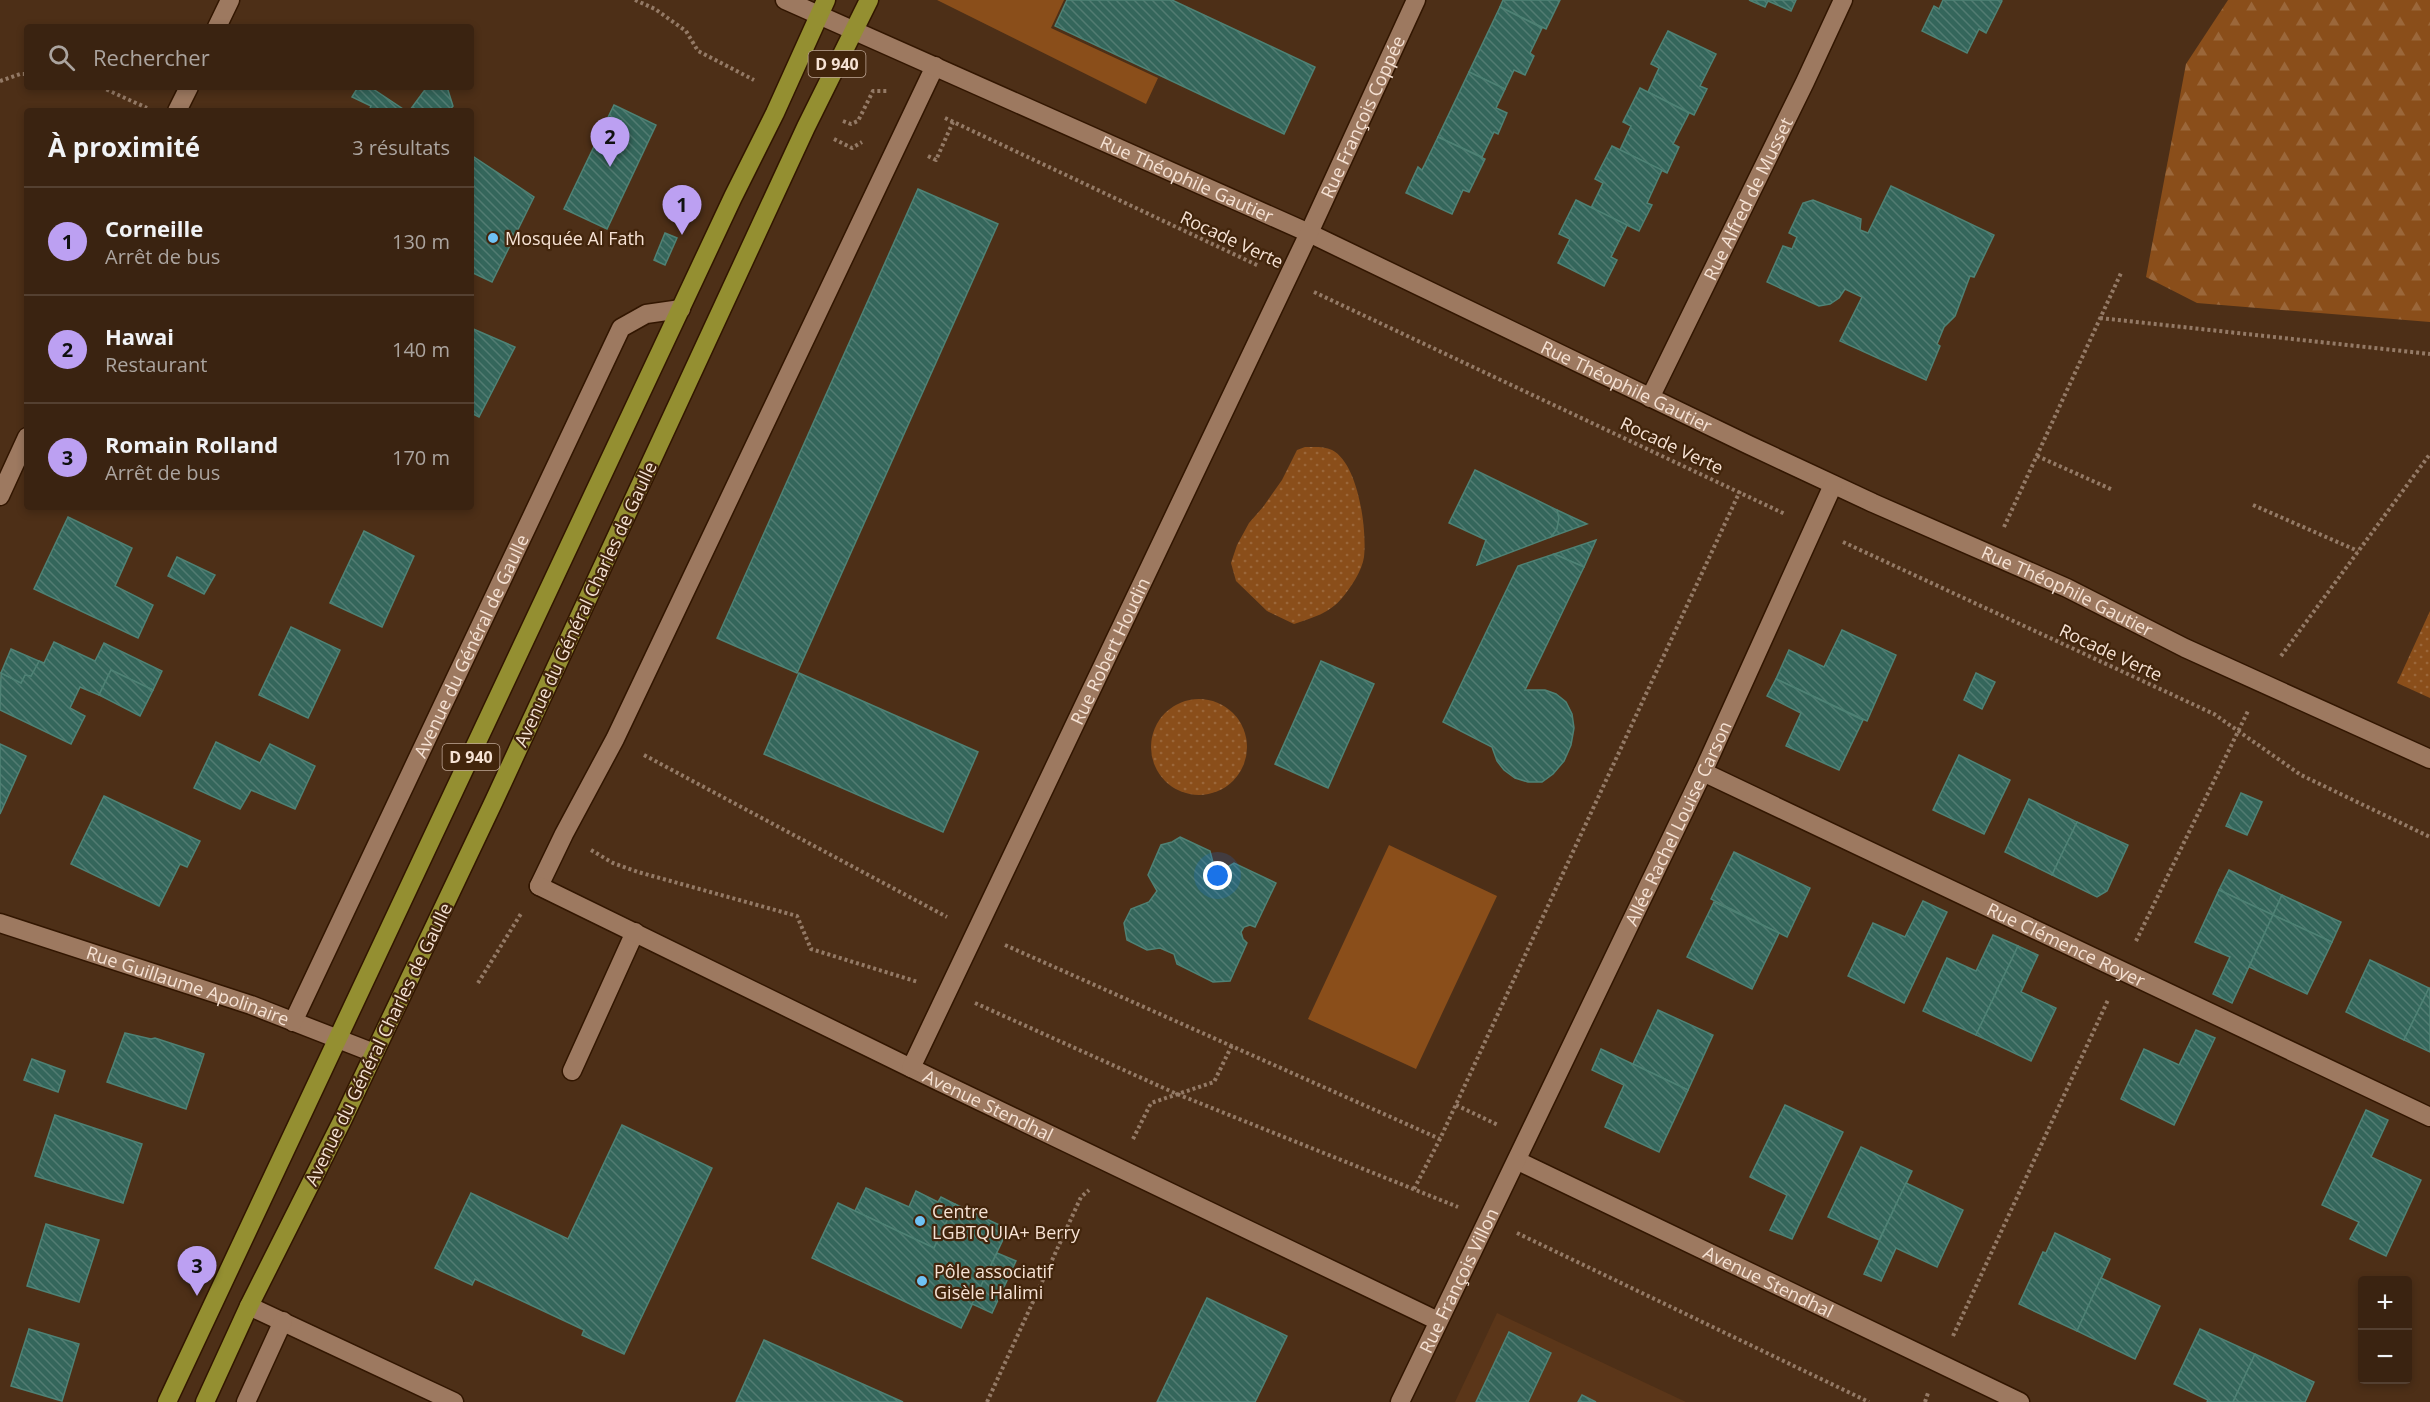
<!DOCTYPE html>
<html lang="fr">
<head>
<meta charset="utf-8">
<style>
	:root { --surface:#3a2311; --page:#412b1a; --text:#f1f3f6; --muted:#aba49f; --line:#544031; --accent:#bca0f2 }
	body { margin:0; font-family:"Open Sans",sans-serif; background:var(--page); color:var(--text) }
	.controls { position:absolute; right:18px; bottom:18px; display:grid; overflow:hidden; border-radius:6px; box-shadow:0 3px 9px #0003 }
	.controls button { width:54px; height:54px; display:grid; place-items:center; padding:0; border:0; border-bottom:2px solid var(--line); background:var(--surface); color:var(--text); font:30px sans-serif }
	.you { position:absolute; left:1218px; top:876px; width:21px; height:21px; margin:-15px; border:4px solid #fff; border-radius:50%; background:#1a73e8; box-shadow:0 0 0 9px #1a73e833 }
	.badge { display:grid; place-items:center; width:39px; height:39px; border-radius:50%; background:var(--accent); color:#111; font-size:20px; font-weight:700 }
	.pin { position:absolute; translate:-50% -50px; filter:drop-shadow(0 2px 3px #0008) }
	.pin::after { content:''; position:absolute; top:32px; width:21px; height:18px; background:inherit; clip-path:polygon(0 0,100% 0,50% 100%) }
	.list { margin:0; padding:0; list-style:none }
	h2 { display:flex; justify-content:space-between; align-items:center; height:78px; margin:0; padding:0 24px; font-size:26px }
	h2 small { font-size:20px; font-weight:400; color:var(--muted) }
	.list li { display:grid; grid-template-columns:39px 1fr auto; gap:18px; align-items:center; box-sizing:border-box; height:108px; padding:0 24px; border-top:2px solid var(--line) }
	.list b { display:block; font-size:22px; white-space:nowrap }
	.list p { margin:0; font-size:20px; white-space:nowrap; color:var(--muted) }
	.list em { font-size:20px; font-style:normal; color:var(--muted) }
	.icon { flex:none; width:33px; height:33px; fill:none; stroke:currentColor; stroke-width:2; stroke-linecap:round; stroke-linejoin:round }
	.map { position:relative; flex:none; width:2430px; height:1402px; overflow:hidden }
	.search { position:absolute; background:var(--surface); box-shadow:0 3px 9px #0003; left:24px; top:24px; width:450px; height:66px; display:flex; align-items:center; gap:15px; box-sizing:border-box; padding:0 21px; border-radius:6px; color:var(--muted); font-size:22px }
	.panel { position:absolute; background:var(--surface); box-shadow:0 3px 9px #0003; left:24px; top:108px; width:450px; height:402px; border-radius:6px }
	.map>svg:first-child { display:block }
	.built { fill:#5b3619 }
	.grass { fill:#8a4e1a }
	.forest { fill:url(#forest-firs) }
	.park { fill:url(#park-dots) }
	.building { fill:url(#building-back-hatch); stroke:#4f8275; stroke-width:1.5 }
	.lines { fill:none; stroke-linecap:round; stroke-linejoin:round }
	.lane-casing { stroke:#321600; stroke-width:21 }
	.street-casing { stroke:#321600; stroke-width:21 }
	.primary-casing { stroke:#321600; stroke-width:21 }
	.path { stroke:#947a66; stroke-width:4; stroke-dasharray:3 3; stroke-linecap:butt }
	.lane { stroke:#9d7960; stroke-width:18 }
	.street { stroke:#9d7960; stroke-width:18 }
	.primary { stroke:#948f31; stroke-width:18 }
	.poi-dot { fill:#6fc2f4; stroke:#42250c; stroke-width:2 }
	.labels { text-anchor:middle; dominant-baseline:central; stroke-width:4.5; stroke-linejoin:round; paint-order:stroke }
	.shield { fill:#42250c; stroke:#c0a998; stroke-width:1.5 }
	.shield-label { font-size:16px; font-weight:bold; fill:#f6e2d4 }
	.street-label { font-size:18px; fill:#f6e2d4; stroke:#42250c }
	.poi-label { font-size:18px; fill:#f6e2d4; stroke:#42250c; text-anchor:start }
</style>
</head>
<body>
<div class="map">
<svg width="2430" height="1402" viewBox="0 0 2430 1402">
	<defs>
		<pattern id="forest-firs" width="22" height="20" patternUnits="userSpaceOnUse" patternTransform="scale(1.5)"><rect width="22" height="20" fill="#8a4e1a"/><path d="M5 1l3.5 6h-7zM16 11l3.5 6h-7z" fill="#9b673a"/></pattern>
		<pattern id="park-dots" width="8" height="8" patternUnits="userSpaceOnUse" patternTransform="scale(1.5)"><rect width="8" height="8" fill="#8a4e1a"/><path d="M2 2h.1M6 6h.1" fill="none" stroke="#9b673a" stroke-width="1.8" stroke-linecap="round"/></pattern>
		<pattern id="building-back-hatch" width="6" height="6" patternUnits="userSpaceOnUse" patternTransform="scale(1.5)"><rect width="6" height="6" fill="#34665b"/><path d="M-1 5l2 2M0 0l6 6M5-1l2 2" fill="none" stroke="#527c72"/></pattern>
	</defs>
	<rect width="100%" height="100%" fill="#4d2f17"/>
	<path class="built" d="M1497,1313L1686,1402H1455Z"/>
	<g class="grass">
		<path d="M937,0H1064L1051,28L1158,78L1146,104Z"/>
		<path d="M1389,845L1497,896L1416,1069L1308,1019Z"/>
	</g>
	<path class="forest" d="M2228,0H2430V322L2197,303L2146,277L2186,64Z"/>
	<g class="park">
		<path d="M1305,447C1313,447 1324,446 1332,450C1359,464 1367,531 1364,557C1362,571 1351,587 1342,598C1330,613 1312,618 1294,624L1267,611L1236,581L1231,563L1237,545L1249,523L1263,507L1282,480L1297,450Z"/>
		<path d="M2430,611V698L2397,683Z"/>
		<circle cx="1199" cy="747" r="48"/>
	</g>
	<g class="building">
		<path d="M1067,0H1172L1315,67L1284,134L1055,26Z"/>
		<path d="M1503,0H1560L1546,29L1500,7Z"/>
		<path d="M1749,0H1796L1791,11L1768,1L1765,7Z"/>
		<path d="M1943,0H2001L2002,1L1986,33L1979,29L1967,53L1922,31L1934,6L1939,9Z"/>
		<path d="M1500,7L1542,28L1530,53L1534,56L1525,75L1514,70L1505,89L1469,72Z"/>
		<path d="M1668,31L1716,54L1700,86L1707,89L1694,115L1648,92L1659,68L1651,64Z"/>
		<path d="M1469,72L1505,89L1496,108L1507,113L1498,134L1494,132L1482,157L1438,137Z"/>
		<path d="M358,87H370L406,111H369L371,106L352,97Z"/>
		<path d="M427,87H447L453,106L449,111L410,110Z"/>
		<path d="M1640,88L1689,113L1673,144L1679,147L1667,173L1620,150L1631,126L1623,122Z"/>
		<path d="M614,105L656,125L607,229L564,209Z"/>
		<path d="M1438,137L1485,159L1469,192L1463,190L1452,214L1406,193L1418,167L1422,170Z"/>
		<path d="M1612,146L1662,170L1647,203L1652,205L1639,231L1591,208L1603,183L1595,179Z"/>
		<path d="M471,155L534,197L492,282L471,272Z"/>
		<path d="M1891,186L1994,235L1974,277L1970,276L1955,316L1944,327L1937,344L1940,346L1926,380L1840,341L1862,297L1845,289L1839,298L1830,304L1819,306L1767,282L1783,246L1792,249L1797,237L1789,233L1803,203L1813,200L1861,219L1860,230L1868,233Z"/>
		<path d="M918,189L998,224L797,673L717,638Z"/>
		<path d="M1576,200L1627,225L1611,257L1617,260L1604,286L1558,263L1570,239L1559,234Z"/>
		<path d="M665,233L677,238L665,265L654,260Z"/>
		<path d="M471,328L515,347L479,417L471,413Z"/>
		<path d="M1475,470L1557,510L1559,518L1557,529L1551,537L1477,565L1486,540L1449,523Z"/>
		<path d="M1557,510L1587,524L1551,537L1557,529L1559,518Z"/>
		<path d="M68,517L132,548L115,586L153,605L138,638L34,589Z"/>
		<path d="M364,531L414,556L382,627L330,603Z"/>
		<path d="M1596,540L1584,567L1554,554Z"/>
		<path d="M1554,554L1584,567L1525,690H1545L1556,694L1566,702L1572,714L1574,728L1571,745L1564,761L1553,774L1542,782H1528L1515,778L1504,770L1497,761L1492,747L1443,722L1518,566Z"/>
		<path d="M177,557L215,575L204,594L168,576Z"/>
		<path d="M291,627L340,650L308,718L259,695Z"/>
		<path d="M1842,630L1896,655L1867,721L1776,679L1789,650L1824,667Z"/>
		<path d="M54,642L95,661L104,643L162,671L153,690L111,670L99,695L80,687L70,708L85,716L71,744L0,710L1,673L21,683L25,675L31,676L39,661L44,663Z"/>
		<path d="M11,649L39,661L31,676L25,675L21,683L1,673Z"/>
		<path d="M1321,661L1374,684L1328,788L1275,764Z"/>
		<path d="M111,670L153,690L140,716L99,695Z"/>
		<path d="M799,673L978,752L943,832L764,754Z"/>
		<path d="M1976,673L1995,682L1982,709L1964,700Z"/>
		<path d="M1776,679L1863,720L1839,770L1786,746L1801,713L1767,696Z"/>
		<path d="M216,742L260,763L270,744L315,766L295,809L251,790L240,809L194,788Z"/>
		<path d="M0,744L26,756L0,814Z"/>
		<path d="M1959,755L2010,780L1984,834L1933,810Z"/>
		<path d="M2241,793L2262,802L2247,835L2226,826Z"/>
		<path d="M104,796L200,841L187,867L180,864L159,906L71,864Z"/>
		<path d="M2029,799L2077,822L2052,875L2005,852Z"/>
		<path d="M2077,822L2128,845L2107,891L2097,897L2052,875Z"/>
		<path d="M1180,837L1210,851L1216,874L1234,863L1276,883L1255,927L1250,925L1244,927L1241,932L1243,939L1247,943L1230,981L1213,982L1177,964L1174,954L1160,948L1147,950L1127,940L1124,923L1131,909L1149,902L1157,891L1148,875L1161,845L1172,842Z"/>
		<path d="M1734,852L1810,888L1787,937L1711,899Z"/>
		<path d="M2229,870L2282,895L2273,915L2219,890Z"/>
		<path d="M2219,890L2273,915L2232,1003L2213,994L2230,957L2195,942Z"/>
		<path d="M2282,895L2341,922L2332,942L2273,915Z"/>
		<path d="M1923,901L1947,912L1904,1003L1848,976L1873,923L1905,937Z"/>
		<path d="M1714,902L1779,933L1752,989L1687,957Z"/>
		<path d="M2273,915L2332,942L2307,994L2249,967Z"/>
		<path d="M1993,935L2018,946L1976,1035L1923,1011L1947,958L1976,971Z"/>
		<path d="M2018,946L2038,955L2021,992L2056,1008L2031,1061L1976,1035Z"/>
		<path d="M2370,960L2429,988L2404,1040L2346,1012Z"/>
		<path d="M2429,988L2430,989V1052L2404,1040Z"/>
		<path d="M1658,1010L1713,1035L1688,1090L1633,1064Z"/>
		<path d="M2196,1030L2215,1038L2174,1125L2121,1099L2144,1049L2179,1065Z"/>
		<path d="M125,1033L151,1039L155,1038L204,1054L186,1109L107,1082Z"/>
		<path d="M1601,1049L1688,1090L1659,1152L1605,1127L1624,1085L1592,1070Z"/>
		<path d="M32,1059L65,1071L58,1092L24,1080Z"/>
		<path d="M1785,1105L1843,1132L1792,1239L1770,1230L1787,1195L1750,1177Z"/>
		<path d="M2366,1110L2388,1120L2371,1157L2421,1180L2386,1256L2350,1239L2359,1222L2322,1205Z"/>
		<path d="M55,1115L142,1144L123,1203L35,1176Z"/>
		<path d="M622,1125L712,1168L624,1354L582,1335L584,1330L475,1279L472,1285L435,1268L471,1193L568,1239Z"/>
		<path d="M1861,1147L1912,1171L1879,1240L1828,1217Z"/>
		<path d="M1906,1183L1963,1210L1937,1267L1896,1248L1881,1281L1864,1274Z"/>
		<path d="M866,1188L909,1207L916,1191L938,1202L941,1197L955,1204L934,1248L855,1211Z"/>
		<path d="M838,1203L934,1248L955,1204L1008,1229L961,1328L812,1258Z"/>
		<path d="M46,1224L99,1240L79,1302L27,1286Z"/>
		<path d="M2055,1233L2110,1259L2077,1331L2019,1304L2043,1252L2046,1253Z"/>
		<path d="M997,1253L1016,1261L992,1313L972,1304Z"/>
		<path d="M201,1258L210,1262L198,1287L189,1283Z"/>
		<path d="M2101,1278L2160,1306L2135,1359L2077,1331Z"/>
		<path d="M1207,1298L1287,1336L1255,1402H1157Z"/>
		<path d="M29,1329L79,1344L62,1401L11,1386Z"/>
		<path d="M2200,1329L2255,1354L2233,1402H2207L2208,1400L2174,1384Z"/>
		<path d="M1509,1332L1551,1353L1528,1402H1476Z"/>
		<path d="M764,1340L903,1402H736Z"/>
		<path d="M2255,1354L2314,1382L2305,1402H2233Z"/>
		<path d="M1582,1395L1596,1402H1578Z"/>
	</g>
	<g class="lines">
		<defs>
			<g id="lane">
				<path d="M539,886L564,834L615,739L935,66"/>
				<path d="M572,1071L635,932"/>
				<path d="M249,1306L454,1402"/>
				<path d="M246,1402L283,1321"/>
			</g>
			<g id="street">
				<path id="s1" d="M785,0L1309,233L1749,445L1873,503L2067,588L2185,648L2430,759"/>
				<path d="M217,27L230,0"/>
				<path d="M177,111L189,87"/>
				<path id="s2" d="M1650,398L1805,82L1843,0"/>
				<path d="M0,496L27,437"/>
				<path id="s3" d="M1703,772L2430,1117"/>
				<path id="s4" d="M539,886L911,1068L1438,1321"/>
				<path id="s5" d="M0,923L251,1005L374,1053"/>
				<path id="s6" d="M293,1022L621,328L646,314L681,309"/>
				<path id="s7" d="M911,1068L1309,233L1416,0"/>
				<path id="s8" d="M1518,1161L2020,1402"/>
				<path id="s9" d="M1400,1402L1703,772L1833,485"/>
			</g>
			<g id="primary">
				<path d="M167,1402L733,197L775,113L826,0"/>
				<path d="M205,1402L249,1306L343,1119L494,801L806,127L869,0"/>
			</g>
		</defs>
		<use href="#lane" class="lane-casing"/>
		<use href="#street" class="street-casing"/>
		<use href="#primary" class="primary-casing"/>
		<g class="path">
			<path d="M635,0L655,9L686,31L698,51L754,80"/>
			<path d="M0,81L20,74H27"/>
			<path d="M101,87L147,108"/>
			<path d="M945,118L1259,266"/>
			<path d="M843,121L851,124L858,121L873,91H887"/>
			<path d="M834,139L852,148L862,142"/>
			<path d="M928,156L936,160L953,122"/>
			<path d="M1314,292L1785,514"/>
			<path d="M2100,318L2430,354"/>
			<path d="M2037,456L2113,490"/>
			<path d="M2253,505L2358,551"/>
			<path d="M2004,527L2121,273"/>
			<path d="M1843,542L2214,714L2301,775L2430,837"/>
			<path d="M2281,656L2430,454"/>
			<path d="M644,755L947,917"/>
			<path d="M591,850L613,863L638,872L797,916L811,949L918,982"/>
			<path d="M2136,941L2248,711"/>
			<path d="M1005,945L1440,1139"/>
			<path d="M478,983L522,912"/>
			<path d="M975,1003L1177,1094L1458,1207"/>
			<path d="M1456,1105L1498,1125"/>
			<path d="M1133,1139L1151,1103L1214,1082L1232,1045"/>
			<path d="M1414,1189L1440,1139L1740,491"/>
			<path d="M1517,1233L1869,1402"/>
			<path d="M1953,1336L2108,1000"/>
			<path d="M987,1402L1081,1197L1089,1190"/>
			<path d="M1925,1402L1928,1393"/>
		</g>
		<use href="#lane" class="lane"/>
		<use href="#street" class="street"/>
		<use href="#primary" class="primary"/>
	</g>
	<g class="poi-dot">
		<circle cx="493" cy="238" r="6"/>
		<circle cx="920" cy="1221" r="6"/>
		<circle cx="922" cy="1281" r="6"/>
	</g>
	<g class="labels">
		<g class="shield">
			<rect x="808.5" y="51" width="57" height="26" rx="4.5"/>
			<rect x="442.5" y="744" width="57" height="26" rx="4.5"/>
		</g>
		<g class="shield-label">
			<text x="837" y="64">D 940</text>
			<text x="471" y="757">D 940</text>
		</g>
		<g class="street-label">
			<text stroke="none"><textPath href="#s7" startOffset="1053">Rue François Coppée</textPath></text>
			<text stroke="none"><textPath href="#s1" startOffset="440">Rue Théophile Gautier</textPath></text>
			<text stroke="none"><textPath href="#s2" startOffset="222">Rue Alfred de Musset</textPath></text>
			<text transform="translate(1232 239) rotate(25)">Rocade Verte</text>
			<text stroke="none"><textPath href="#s1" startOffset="926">Rue Théophile Gautier</textPath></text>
			<text transform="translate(1672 445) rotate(25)">Rocade Verte</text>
			<text stroke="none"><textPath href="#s1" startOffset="1412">Rue Théophile Gautier</textPath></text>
			<text transform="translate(585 604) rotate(-65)">Avenue du Général Charles de Gaulle</text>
			<text stroke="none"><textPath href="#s6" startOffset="416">Avenue du Général de Gaulle</textPath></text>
			<text stroke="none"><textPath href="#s7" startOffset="462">Rue Robert Houdin</textPath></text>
			<text transform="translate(2111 652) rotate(25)">Rocade Verte</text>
			<text stroke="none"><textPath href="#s9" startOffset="642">Allée Rachel Louise Carson</textPath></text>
			<text stroke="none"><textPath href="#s3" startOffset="402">Rue Clémence Royer</textPath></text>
			<text stroke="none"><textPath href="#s5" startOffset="198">Rue Guillaume Apolinaire</textPath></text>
			<text transform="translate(378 1044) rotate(-64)">Avenue du Général Charles de Gaulle</text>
			<text stroke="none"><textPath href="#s4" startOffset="500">Avenue Stendhal</textPath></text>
			<text stroke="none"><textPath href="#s9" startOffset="135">Rue François Villon</textPath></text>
			<text stroke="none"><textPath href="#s8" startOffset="278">Avenue Stendhal</textPath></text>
		</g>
		<g class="poi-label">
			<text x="505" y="238">Mosquée Al Fath</text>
			<text x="932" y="1211">Centre<tspan x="932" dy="21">LGBTQUIA+ Berry</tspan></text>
			<text x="934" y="1271">Pôle associatif<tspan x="934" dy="21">Gisèle Halimi</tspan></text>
		</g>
	</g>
</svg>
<div class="controls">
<button>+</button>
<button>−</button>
</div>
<div class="you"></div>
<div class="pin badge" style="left:682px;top:235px">1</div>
<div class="pin badge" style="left:610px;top:167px">2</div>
<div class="pin badge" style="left:197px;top:1296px">3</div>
<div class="search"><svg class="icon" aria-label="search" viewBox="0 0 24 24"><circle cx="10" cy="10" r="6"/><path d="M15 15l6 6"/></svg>Rechercher</div>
<section class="panel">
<h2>À proximité<small>3 résultats</small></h2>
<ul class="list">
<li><span class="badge">1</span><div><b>Corneille</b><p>Arrêt de bus</p></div><em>130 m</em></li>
<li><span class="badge">2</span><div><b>Hawai</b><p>Restaurant</p></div><em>140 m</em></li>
<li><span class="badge">3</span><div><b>Romain Rolland</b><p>Arrêt de bus</p></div><em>170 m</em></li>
</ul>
</section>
</div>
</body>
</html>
